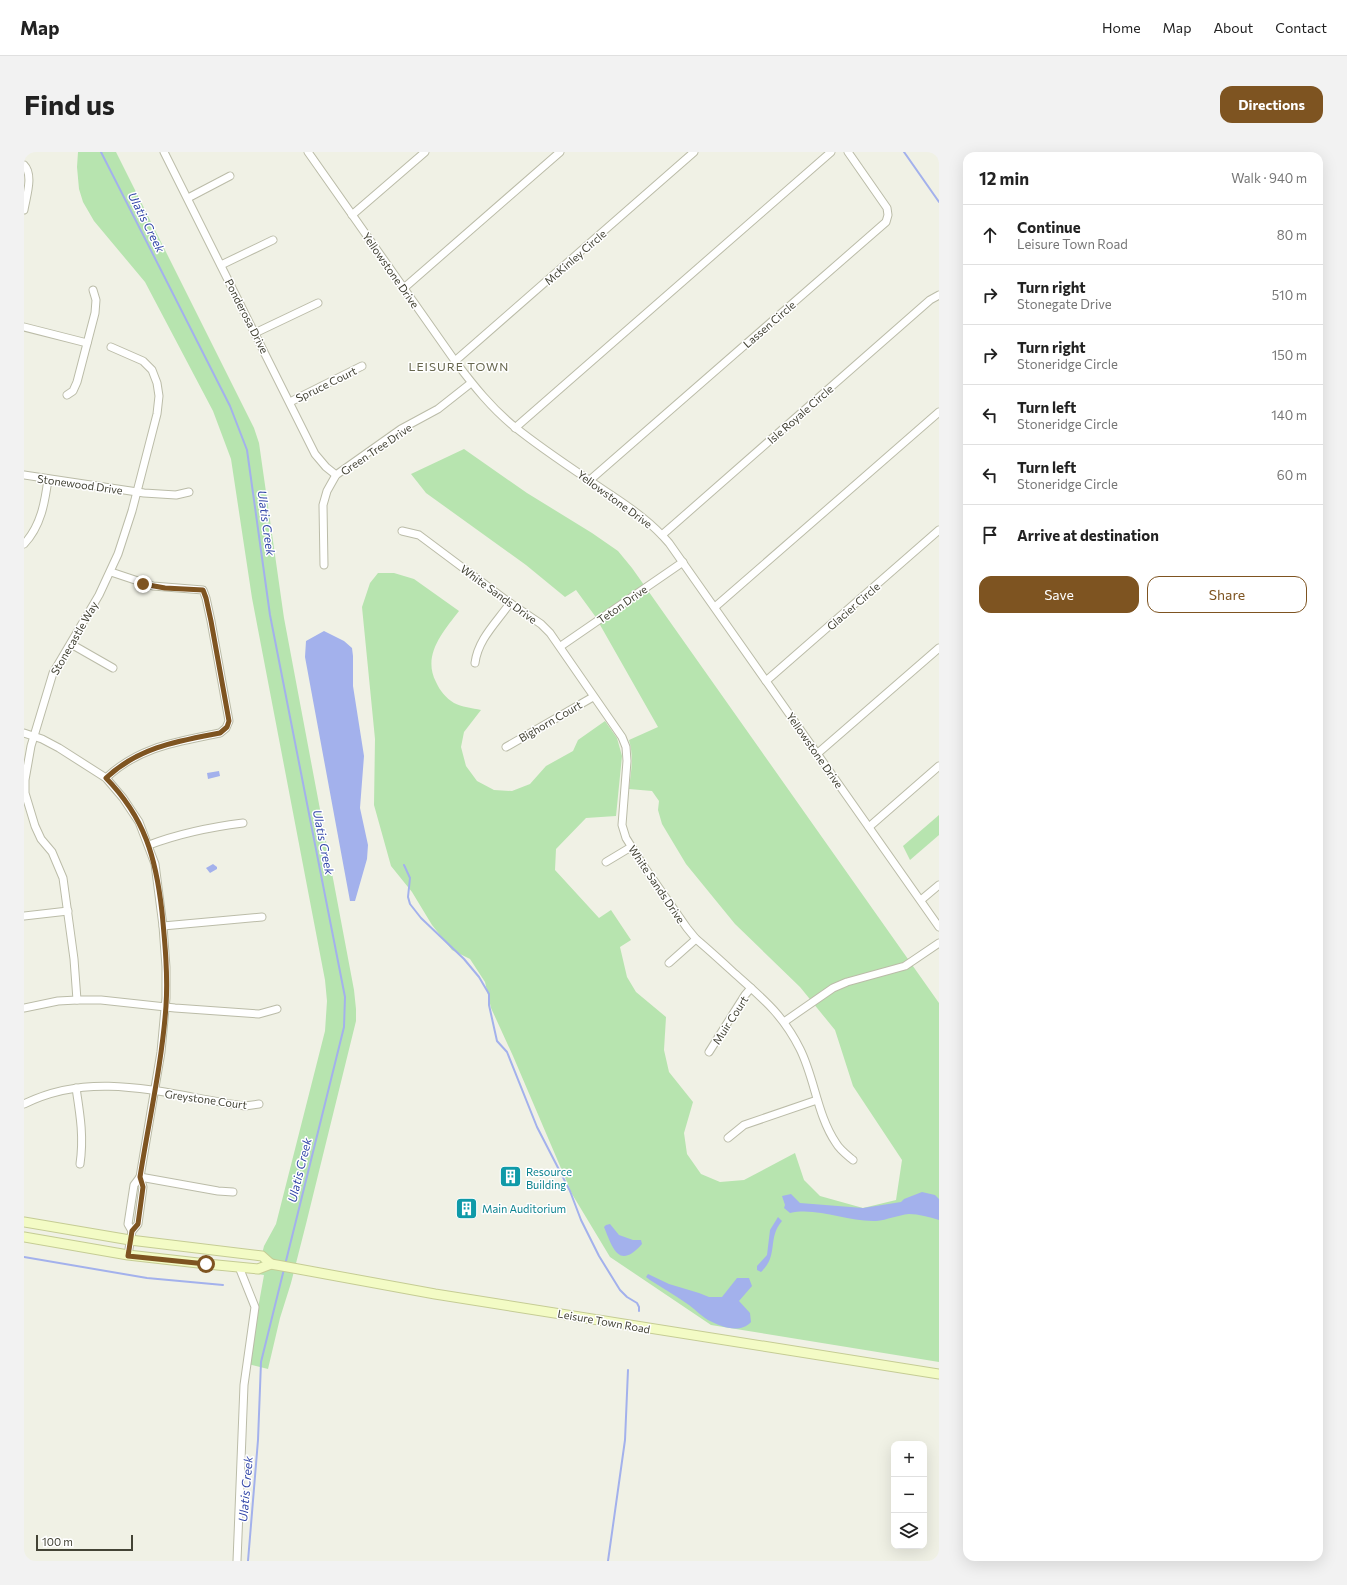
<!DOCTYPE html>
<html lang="en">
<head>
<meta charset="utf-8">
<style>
	:root { --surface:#fff; --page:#f2f2f2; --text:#222; --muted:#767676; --line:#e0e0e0; --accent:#7e5421 }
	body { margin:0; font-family:Commissioner,sans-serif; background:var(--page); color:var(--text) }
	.controls { position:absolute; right:12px; bottom:12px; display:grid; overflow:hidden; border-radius:8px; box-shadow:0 4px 16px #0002 }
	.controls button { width:36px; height:36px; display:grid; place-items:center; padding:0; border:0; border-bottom:1px solid var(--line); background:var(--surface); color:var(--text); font:20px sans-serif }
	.scale { position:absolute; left:12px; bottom:10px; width:97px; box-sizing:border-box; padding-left:4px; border:2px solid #434335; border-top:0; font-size:11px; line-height:14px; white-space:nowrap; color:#434335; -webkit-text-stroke:3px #fff; paint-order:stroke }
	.stop { position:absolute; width:12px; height:12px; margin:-9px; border:3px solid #7e5421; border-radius:50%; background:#fff }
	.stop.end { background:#7e5421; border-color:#fff; box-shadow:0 1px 4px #0008 }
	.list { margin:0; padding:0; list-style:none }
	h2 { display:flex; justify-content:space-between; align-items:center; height:52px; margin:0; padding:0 16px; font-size:17px }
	h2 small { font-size:13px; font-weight:400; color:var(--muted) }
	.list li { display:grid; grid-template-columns:26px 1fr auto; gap:12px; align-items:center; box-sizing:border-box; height:60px; padding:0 16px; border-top:1px solid var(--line) }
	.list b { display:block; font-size:15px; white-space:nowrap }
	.list p { margin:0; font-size:13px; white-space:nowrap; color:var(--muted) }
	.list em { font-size:13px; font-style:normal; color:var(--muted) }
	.actions { display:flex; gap:8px; padding:12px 16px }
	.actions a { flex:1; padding:9px 0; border:1px solid var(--accent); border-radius:12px; text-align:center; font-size:14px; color:var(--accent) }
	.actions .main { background:var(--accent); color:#fff }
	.icon { flex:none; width:22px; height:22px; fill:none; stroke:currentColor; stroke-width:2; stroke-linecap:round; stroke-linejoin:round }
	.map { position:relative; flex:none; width:915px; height:1409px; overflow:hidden; border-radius:12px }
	header { display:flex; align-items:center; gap:24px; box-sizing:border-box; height:56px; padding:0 20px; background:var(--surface); border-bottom:1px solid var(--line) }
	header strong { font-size:19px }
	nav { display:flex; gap:22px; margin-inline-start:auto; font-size:14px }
	.intro { display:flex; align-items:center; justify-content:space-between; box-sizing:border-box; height:96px; padding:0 24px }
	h1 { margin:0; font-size:28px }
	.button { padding:10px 18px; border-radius:12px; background:var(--accent); color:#fff; font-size:14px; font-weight:700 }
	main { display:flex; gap:24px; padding:0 24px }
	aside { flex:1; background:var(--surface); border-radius:12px; box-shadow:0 4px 16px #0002 }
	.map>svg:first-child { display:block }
	.green { fill:#b7e4af }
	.water { fill:#a3b1ec }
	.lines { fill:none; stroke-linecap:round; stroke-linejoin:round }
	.stream { stroke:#a3b1ec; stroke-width:2 }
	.street-casing { stroke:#bbbca8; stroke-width:9 }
	.secondary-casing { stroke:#c5cc94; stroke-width:11 }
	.street { stroke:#fff; stroke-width:7 }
	.secondary { stroke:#f3fbc5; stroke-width:9 }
	.route { stroke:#7e5421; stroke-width:5 }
	.labels { text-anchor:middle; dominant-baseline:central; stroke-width:3; stroke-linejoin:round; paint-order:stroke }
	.street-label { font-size:11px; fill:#434335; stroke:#fff }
	.culture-label { font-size:11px; fill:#0d838f; stroke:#fff; text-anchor:start }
	.water-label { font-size:12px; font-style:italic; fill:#3448a9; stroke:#fff }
	.neighbourhood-label { font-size:12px; letter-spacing:1px; fill:#66664d; stroke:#fff }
</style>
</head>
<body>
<header>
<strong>Map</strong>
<nav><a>Home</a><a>Map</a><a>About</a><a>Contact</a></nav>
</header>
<div class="intro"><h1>Find us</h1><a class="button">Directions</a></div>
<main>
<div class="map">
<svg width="915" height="1409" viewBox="0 0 915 1409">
	<rect width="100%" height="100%" fill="#f0f1e5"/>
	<g class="green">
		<path d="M54,0H92L230,276L235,291L260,466L330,838L332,857V869L282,1072L267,1131L256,1166L244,1217L224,1212L240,1123L233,1122L240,1094L252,1072L301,879L303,849L301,828L228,446L207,307L189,259L121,130L70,69L59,50L55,37L53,15Z"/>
		<path d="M440,297L503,341L568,381L594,399L608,416L915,851V1210L687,1173L586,1105L548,1042L489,904L467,856L461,830L446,807L428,798L408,773L388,740L367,714L350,653L351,587L338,455L346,431L354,421H370L390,427L435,459C419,480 398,503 412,530C416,539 422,546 430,551C437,555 449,556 457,558L440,580L437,595L442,614L453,629L470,638L488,639L506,632L522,614L549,599L554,588L581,569L593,586L598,604L592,664L562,666L532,697L531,718L575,766L587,758L607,788L596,795L603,825L612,840L642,865L640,898L645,920L669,950L660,981L663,1002L677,1022L696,1030L720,1028L771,1001L780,1028L796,1044L839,1056L872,1048L878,1008L829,934L811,878L776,835L711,772L662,712L638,672L634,658L635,649L628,639L605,637C607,620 610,605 605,588L634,575L571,464L552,438L541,445L502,413L402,341L387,322Z"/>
		<path d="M915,663V683L886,708L879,694Z"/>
	</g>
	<g class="water">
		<path d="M300,479L320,489L328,496L329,504V534L340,604L336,656L344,693L343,707L331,749H326L281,505L282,489Z"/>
		<path d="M195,619L196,624L184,627L183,621Z"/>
		<path d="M189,712L193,715V717L186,721L182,716Z"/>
		<path d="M898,1040L911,1043L915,1047V1068C905,1065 895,1062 885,1062C874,1063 863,1068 852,1069C823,1070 794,1055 766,1061L760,1056L761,1053L758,1044L767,1042L776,1051L839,1056L877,1050L880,1047Z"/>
		<path d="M754,1065L758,1069C743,1086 755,1104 737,1120L733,1118V1114L743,1103L746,1078Z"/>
		<path d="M586,1072L595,1083L609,1088H617L618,1092C595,1118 589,1097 580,1075L582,1073Z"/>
		<path d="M624,1122L645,1132L675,1141L685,1145H698L713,1126H725L728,1134L715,1149L726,1161L727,1170C716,1182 697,1175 684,1168C677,1164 670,1156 662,1151C651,1143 638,1136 626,1128L622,1125Z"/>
	</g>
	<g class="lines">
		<g class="stream">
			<path d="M77,0L206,254L223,298L246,463L321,845L320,875L261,1113"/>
			<path d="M880,0L915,50"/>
			<path d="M380,713L386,726L384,745L386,752L397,766L440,807L455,825L465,842V853L473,889L483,900L513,975L546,1039L557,1068L575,1104L596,1138L603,1145L613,1151L615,1155V1159"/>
			<path d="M0,1105L123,1126L199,1133"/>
			<path d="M224,1409L234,1288L237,1210L260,1117"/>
			<path d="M584,1409L601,1288L604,1218"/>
		</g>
		<defs>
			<g id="street">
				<path d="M140,0L291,302L302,315L312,323"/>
				<path d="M284,0L431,209C449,233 468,257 492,276C522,300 555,321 587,343C608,357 628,371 645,391L915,775"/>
				<path d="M0,13C10,23 2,45 0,58"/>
				<path d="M164,46L206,24"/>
				<path d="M328,63L401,0"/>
				<path d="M197,113L249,88"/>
				<path d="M380,136L536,0"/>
				<path d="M0,175L63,191"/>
				<path d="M231,181L294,151"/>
				<path d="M431,209L670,0"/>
				<path d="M43,243L49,239L53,230L71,161L72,148L69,138"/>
				<path d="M266,250L338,214"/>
				<path d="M491,276L807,0"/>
				<path d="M0,323L120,341L152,343L165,340"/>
				<path d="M566,328L862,70L864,63L863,56L824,0"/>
				<path d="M378,379L395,383L486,451L517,472L526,481L598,585L602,595L603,609L598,673L602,686L619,713L663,776L672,787C684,797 696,808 708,819C737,845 758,861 776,897C791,927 793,963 812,991C816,998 823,1003 829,1008"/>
				<path d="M638,383L906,148L915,143"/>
				<path d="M0,392C17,374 21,350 24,327"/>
				<path d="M300,413L299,353L303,339L312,323L377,277L414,257L447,231"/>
				<path d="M691,455L915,260"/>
				<path d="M47,492L89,516"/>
				<path d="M537,494L659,410"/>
				<path d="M451,511C454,487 473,470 486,451"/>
				<path d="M742,529L915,378"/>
				<path d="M0,581L18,587L35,596L82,626L99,646L115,670L131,712L139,774L142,815V846L137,900L116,1025L119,1035L114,1072L108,1079L104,1103"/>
				<path d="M482,595L569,545"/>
				<path d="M794,601L915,496"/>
				<path d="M82,626C116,594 153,590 196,581L202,576L205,569L187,469L182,446L179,438L129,434L87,420"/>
				<path d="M845,675L915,614"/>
				<path d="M125,693C154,682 187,675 219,671"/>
				<path d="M582,710L607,695"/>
				<path d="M897,748L915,733"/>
				<path d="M0,764L44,759"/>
				<path d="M139,774L238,765"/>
				<path d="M645,811L672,787"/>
				<path d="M53,848L50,807L39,726L28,700L17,687L11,674L1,641V628L7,594L29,521L75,443L94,402L108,359L133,262L135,244L133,231L128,218L119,209L87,195"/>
				<path d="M0,856L34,849L53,848H77L151,856L235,862L253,857"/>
				<path d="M760,870L809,836L823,830L881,814L915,791"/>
				<path d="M685,900L721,843L727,836"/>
				<path d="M52,936C56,962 60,985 56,1012"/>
				<path d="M0,952C72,916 146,944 221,954L235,952"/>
				<path d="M704,986L720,973L793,948"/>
				<path d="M116,1025L194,1039L209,1040"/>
				<path d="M108,1079L104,1072L110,1033L116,1025"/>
				<path d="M213,1409L220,1233L231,1155L215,1115"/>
			</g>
			<g id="secondary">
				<path d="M0,1070L106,1088L238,1104L247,1112"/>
				<path d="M0,1085L104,1103L183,1112L234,1117L247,1112L411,1142L915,1222"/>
			</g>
		</defs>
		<use href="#street" class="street-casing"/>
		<use href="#secondary" class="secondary-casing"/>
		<use href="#street" class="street"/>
		<use href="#secondary" class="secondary"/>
	</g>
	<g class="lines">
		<path class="route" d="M119,432L141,436L179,438L182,446L187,469L205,569L203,575L196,581C154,589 115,595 82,626C121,666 132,706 138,760C141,791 144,823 142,854C138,911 125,968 116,1025L119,1035L114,1072L108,1079L104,1104L182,1112"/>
	</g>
	<defs>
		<symbol id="building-square" viewBox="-11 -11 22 22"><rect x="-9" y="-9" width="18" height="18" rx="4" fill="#0f9aa8" stroke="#fff"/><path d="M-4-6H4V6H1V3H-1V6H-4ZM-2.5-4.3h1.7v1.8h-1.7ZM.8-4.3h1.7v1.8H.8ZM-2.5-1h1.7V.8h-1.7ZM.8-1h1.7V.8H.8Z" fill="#fff"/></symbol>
	</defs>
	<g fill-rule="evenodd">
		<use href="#building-square" x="474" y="1012" width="25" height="25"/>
		<use href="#building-square" x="430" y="1044" width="25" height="25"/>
	</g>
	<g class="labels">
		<g class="street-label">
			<text transform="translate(551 105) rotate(-41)">McKinley Circle</text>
			<text transform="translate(367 118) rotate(55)">Yellowstone Drive</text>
			<text transform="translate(223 164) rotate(63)">Ponderosa Drive</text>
			<text transform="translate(745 172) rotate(-41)">Lassen Circle</text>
			<text transform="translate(302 232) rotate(-26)">Spruce Court</text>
			<text transform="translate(776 262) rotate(-41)">Isle Royale Circle</text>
			<text transform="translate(352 297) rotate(-34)">Green Tree Drive</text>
			<text transform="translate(56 332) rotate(8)">Stonewood Drive</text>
			<text transform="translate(591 347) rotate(36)">Yellowstone Drive</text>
			<text transform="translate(475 442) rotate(36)">White Sands Drive</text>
			<text transform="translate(598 452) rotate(-35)">Teton Drive</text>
			<text transform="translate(829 454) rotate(-41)">Glacier Circle</text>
			<text transform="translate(50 486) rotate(-60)">Stonecastle Way</text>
			<text transform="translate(526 569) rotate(-30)">Bighorn Court</text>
			<text transform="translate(791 598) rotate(55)">Yellowstone Drive</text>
			<text transform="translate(633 732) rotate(56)">White Sands Drive</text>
			<text transform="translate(706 868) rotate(-57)">Muir Court</text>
			<text transform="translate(182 947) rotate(8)">Greystone Court</text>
			<text transform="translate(580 1169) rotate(10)">Leisure Town Road</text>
		</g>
		<g class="culture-label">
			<text x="502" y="1019">Resource<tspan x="502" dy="13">Building</tspan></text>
			<text x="458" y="1056">Main Auditorium</text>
		</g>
		<g class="water-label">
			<text transform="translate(123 70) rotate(63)">Ulatis Creek</text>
			<text transform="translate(243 371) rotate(82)">Ulatis Creek</text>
			<text transform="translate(300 690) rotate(79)">Ulatis Creek</text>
			<text transform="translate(275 1018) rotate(-76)">Ulatis Creek</text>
			<text transform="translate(221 1337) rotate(-85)">Ulatis Creek</text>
		</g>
		<g class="neighbourhood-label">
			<text x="435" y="214">LEISURE TOWN</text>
		</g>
	</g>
</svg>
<div class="controls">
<button>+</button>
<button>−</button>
<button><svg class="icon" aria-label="layers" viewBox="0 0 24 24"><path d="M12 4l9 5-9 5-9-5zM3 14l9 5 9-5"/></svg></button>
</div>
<div class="scale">100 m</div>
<div class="stop" style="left:182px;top:1112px"></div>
<div class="stop end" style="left:119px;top:432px"></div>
</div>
<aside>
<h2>12 min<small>Walk · 940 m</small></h2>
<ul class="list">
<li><svg class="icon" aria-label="ahead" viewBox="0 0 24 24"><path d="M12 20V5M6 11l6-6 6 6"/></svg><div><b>Continue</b><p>Leisure Town Road</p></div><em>80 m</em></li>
<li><svg class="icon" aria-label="right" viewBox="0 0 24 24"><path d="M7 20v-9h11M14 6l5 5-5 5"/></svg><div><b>Turn right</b><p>Stonegate Drive</p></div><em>510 m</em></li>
<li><svg class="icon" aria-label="right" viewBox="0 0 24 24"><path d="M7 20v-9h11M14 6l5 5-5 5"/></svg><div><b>Turn right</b><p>Stoneridge Circle</p></div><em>150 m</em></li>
<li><svg class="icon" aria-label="left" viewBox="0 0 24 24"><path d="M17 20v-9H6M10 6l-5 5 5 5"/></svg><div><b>Turn left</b><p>Stoneridge Circle</p></div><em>140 m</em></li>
<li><svg class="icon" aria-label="left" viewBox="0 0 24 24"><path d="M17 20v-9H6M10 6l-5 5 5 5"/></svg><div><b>Turn left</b><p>Stoneridge Circle</p></div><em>60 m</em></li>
<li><svg class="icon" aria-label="arrive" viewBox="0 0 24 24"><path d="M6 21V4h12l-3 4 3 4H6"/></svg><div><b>Arrive at destination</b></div></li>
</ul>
<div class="actions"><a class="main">Save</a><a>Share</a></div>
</aside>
</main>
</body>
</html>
